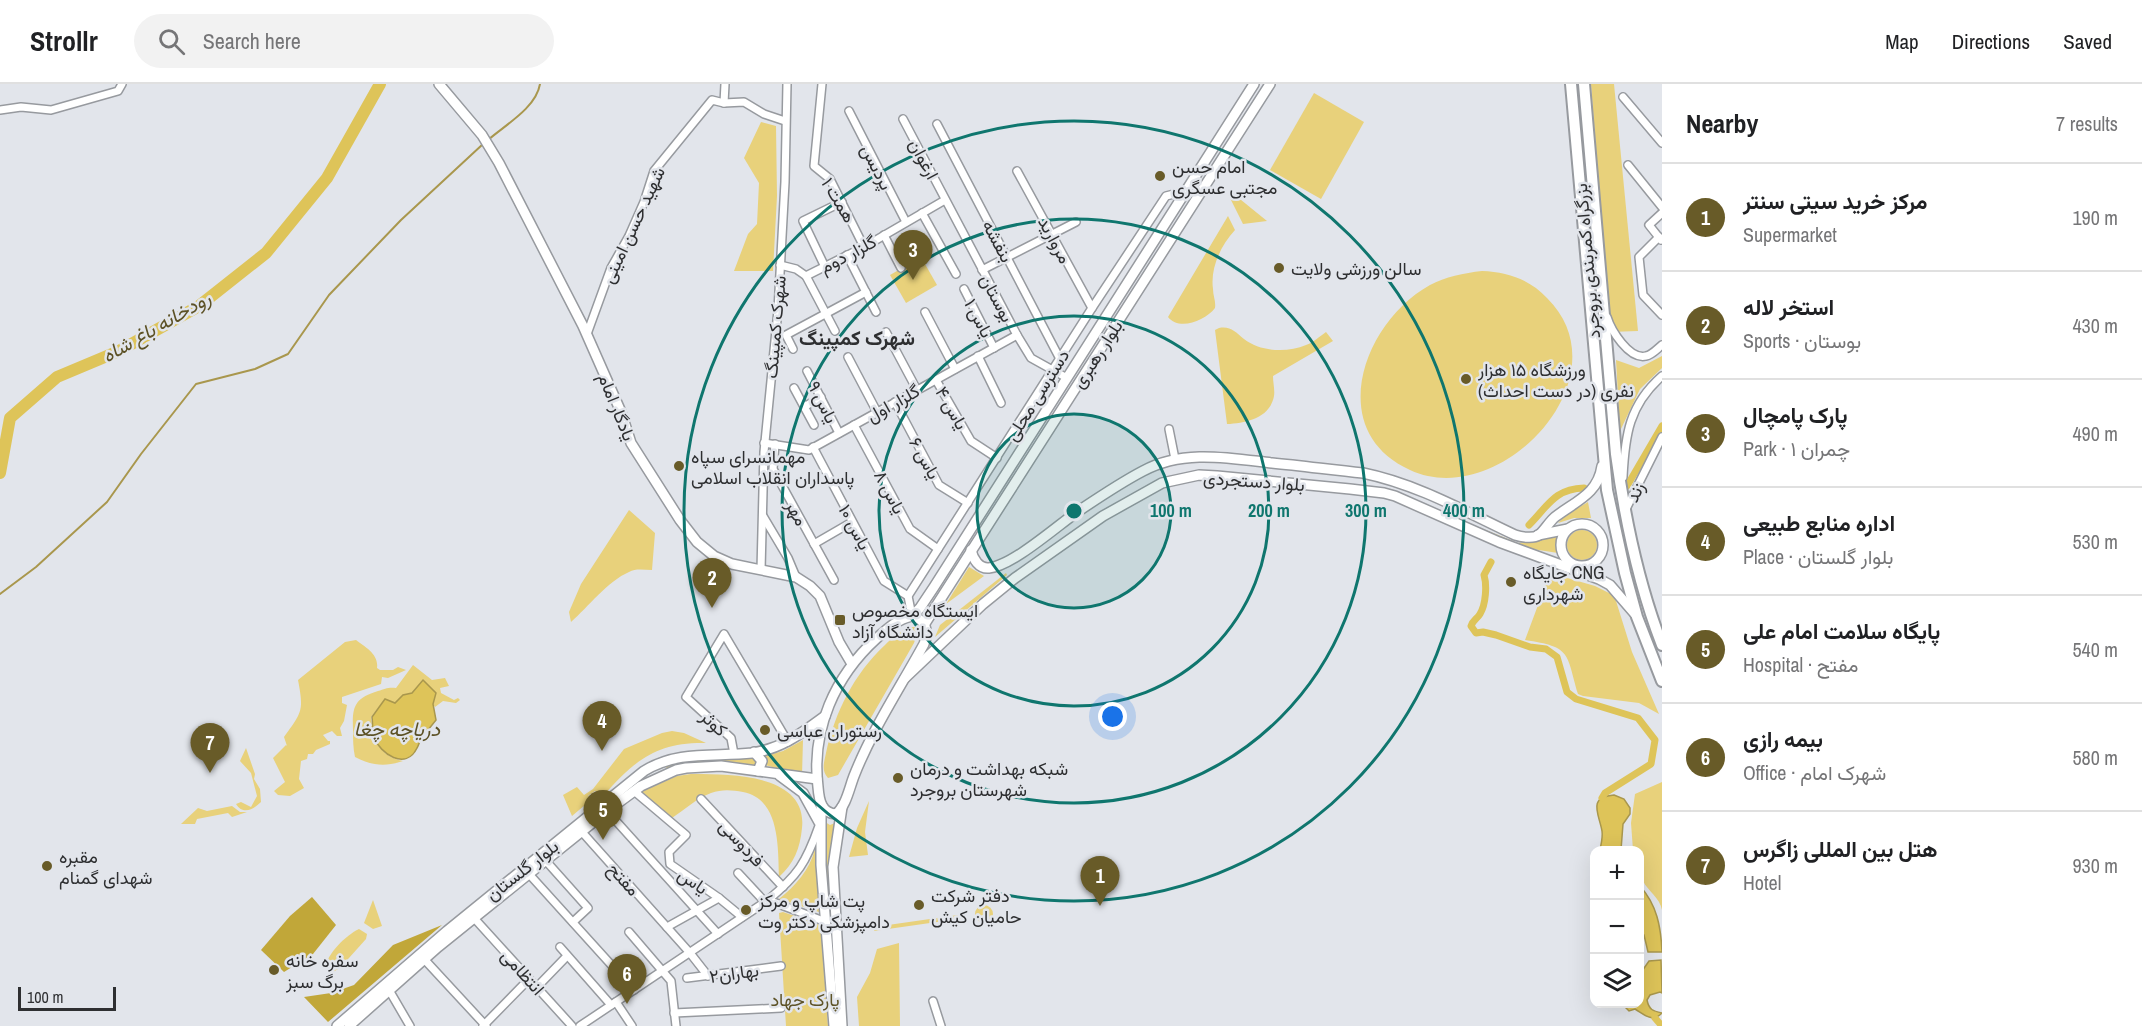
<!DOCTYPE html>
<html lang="en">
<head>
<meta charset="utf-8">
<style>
	:root { --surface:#fff; --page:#f2f2f2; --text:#202124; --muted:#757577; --line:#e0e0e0; --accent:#685b28 }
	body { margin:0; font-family:"Archivo Narrow",Vazirmatn,sans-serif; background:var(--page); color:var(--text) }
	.controls { position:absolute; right:18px; bottom:18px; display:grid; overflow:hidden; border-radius:12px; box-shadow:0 6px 24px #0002 }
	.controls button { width:54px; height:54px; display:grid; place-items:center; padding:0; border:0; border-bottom:2px solid var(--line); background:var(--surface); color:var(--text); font:30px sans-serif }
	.scale { position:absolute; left:18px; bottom:15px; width:98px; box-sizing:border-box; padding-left:6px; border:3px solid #2e2f31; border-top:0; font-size:16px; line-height:21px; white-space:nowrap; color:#2e2f31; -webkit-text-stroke:4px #e2e5eb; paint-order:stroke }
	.you { position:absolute; left:1113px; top:633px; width:21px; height:21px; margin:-15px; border:4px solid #fff; border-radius:50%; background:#1a73e8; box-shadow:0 0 0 9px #1a73e833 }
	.badge { display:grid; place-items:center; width:39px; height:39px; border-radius:50%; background:var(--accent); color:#fff; font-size:20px; font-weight:700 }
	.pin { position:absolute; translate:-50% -50px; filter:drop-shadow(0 2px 3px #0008) }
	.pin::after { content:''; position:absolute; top:32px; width:21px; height:18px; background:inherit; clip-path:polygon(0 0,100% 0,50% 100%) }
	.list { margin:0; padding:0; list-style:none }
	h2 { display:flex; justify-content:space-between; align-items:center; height:78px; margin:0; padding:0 24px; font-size:26px }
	h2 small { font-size:20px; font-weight:400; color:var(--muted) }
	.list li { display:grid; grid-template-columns:39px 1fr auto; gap:18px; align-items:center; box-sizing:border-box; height:108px; padding:0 24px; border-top:2px solid var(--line) }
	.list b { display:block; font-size:22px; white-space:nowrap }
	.list p { margin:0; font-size:20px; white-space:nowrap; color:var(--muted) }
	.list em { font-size:20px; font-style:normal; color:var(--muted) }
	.icon { flex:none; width:33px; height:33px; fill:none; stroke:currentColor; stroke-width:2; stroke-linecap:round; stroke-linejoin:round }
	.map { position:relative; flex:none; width:1662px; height:942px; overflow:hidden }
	header { display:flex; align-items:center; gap:36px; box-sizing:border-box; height:84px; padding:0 30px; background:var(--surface); border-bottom:2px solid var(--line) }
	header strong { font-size:28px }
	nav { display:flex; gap:33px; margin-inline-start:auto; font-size:21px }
	.search { width:420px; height:54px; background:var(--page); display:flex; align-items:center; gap:15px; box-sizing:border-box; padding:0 21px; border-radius:33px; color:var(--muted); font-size:22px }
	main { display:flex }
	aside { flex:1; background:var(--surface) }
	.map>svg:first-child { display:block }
	.green { fill:#e8d17b }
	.forest { fill:#c1a739 }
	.water { fill:#dec459; stroke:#a9974d; stroke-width:1.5 }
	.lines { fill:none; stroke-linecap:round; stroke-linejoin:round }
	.stream { stroke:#a9974d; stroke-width:2 }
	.canal { stroke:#dec459; stroke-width:7 }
	.river { stroke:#dec459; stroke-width:12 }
	.minor-casing { stroke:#979a9f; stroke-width:10 }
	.major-casing { stroke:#979a9f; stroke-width:12 }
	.highway-casing { stroke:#979a9f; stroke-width:14 }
	.minor { stroke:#fff; stroke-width:7 }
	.major { stroke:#fff; stroke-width:9 }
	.highway { stroke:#fff; stroke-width:10 }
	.ring { fill:none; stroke:#0f766e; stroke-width:3 }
	.poi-dot { fill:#685b28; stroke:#e2e5eb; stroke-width:2 }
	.labels { text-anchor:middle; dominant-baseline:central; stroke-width:5; stroke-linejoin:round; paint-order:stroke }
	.street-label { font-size:18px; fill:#2e2f31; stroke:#e2e5eb }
	.poi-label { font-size:18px; fill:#2e2f31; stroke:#e2e5eb; text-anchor:start }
	.park-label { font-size:18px; fill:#5e5327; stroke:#e2e5eb }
	.water-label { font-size:20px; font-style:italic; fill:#5c5125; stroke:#e2e5eb }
	.neighbourhood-label { font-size:20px; font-weight:bold; fill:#2e2f31; stroke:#e2e5eb }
	.centre { fill:#0f766e; stroke:#e2e5eb; stroke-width:3 }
	.ring-label { font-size:18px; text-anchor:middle; font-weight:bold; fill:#0f766e; stroke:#e2e5eb; stroke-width:5; stroke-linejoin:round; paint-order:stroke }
</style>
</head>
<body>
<header>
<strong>Strollr</strong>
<div class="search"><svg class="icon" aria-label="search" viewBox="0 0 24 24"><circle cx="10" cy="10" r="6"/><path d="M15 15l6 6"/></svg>Search here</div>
<nav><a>Map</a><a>Directions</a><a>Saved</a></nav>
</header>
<main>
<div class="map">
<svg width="1662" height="942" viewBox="0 0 1662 942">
	<rect width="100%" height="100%" fill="#e2e5eb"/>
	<g class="green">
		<path d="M1591,0H1614L1638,247L1610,248Z"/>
		<path d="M1314,9L1364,38L1321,115L1270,86Z"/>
		<path d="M761,38L776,42L777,112L773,187H734L748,150L757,140L759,99L744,74Z"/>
		<path d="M1230,107L1267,137L1243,140L1228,110Z"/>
		<path d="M1228,132L1235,146C1221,161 1210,184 1213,205C1213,212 1216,217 1215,224C1205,237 1179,247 1168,233Z"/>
		<path d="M921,173L937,201L906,219L890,191Z"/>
		<path d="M1482,187C1507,188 1529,195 1547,214C1627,293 1500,428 1410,386C1324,347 1363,238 1430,201C1445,193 1464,189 1482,187Z"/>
		<path d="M1219,244C1231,242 1235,248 1244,255C1261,268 1287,269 1306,261C1313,259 1320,252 1326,248L1333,257L1273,292C1273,299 1275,306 1274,312C1270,334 1246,339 1227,340L1215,246Z"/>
		<path d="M1662,272V284L1640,305L1620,347L1616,276L1639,284Z"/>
		<path d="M1588,418L1591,434H1574L1558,439L1566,431Z"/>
		<path d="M629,426L655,449L652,486C644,486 636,484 629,488C608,497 588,523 571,538L569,528L581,500Z"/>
		<path d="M1466,438L1518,459L1535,457L1556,452L1558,469L1520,463Z"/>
		<circle cx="1582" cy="461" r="15"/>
		<path d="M969,483L984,492L946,520Z"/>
		<path d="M1006,489L1007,491L935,553L940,541Z"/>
		<path d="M1550,489L1595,502L1611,510L1616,517L1632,568L1659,630L1639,619L1583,612L1578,610C1566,569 1572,563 1525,556Z"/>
		<path d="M911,543H916L918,547L914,559L838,691L828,694C821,686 824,679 826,669C835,628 854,590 885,561C893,553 901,546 911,543Z"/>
		<path d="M356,556C365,563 379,570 377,584L380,586H393L398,583L406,586L388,594L382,593L381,600L342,613V619L347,621L344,637L340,644L342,652H337L332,647L323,651L328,657H330V660L316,666L313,670H308L307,675L301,677L299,695L304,704L290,712L278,711L274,707L285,698L273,674L286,661L287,662L284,653C302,628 304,627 298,596L345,558Z"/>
		<path d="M413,581L432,596L445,594L449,602L440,604L441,609L454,616L458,614L460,616L456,619L443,617L435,623L433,620L436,609L423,596L412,609L403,611L394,620L385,615L371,633C372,655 380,673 403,677C385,683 373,682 355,673C353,664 353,655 353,645C352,622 355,614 378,607C385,605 388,603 396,604Z"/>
		<path d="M672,647L684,649L706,659C657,658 635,676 604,711L595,707L588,712L592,715L572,732L563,711L577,703L584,711L593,705L624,665L662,649Z"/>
		<path d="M803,656L802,691L765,681L768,677L765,672L783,667Z"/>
		<path d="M246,664L255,690L254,695L260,705L261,718C253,726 243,731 236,720L241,718L251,723L257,712L251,689L240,677Z"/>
		<path d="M755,673L757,677L755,682C727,678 694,675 667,685L665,681L679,676Z"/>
		<path d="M691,690C728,690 808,689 802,744C800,765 794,779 779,793C778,763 780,715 743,708C732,706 722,705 711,709C697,714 684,726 672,734L641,708L677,692Z"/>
		<path d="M1662,698V826C1660,814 1648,807 1643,797C1639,787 1640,777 1640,766H1633L1631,739L1635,710Z"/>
		<path d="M869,717L865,748L868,771L849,773L857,744Z"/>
		<path d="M232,722L240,728H247L232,733L228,729L197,735L195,740H181L198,724L207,727Z"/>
		<path d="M825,738L830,741L835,739L831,762L828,816Z"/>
		<path d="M815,765L819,828L779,815C796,801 809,787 815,765Z"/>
		<path d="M373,816L382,842L373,845L364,839Z"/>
		<circle cx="984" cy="830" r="9"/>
		<path d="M783,828L821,841L828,942H786L779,829Z"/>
		<path d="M965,830V834L874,847V843Z"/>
		<path d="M359,845L367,850L366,855L340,884L331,889L327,887L325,884C327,870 346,851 359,845Z"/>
		<path d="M899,859L900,942H859L857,913L870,889L877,865Z"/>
	</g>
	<g class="forest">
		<path d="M312,813L336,841L313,870L284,888L261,866L290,832Z"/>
		<path d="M442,841L328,938L304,913L331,909L354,901L393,861Z"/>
	</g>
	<g class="water">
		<path d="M423,596L436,609L433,620L436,636L428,646H423C421,652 420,659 417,664C406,687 380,670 374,653C372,647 373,640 372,633L385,615L395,619L403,611L412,609Z"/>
		<path d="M1614,711L1624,715L1630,724V730L1623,740L1621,766H1600C1601,760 1603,754 1602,747C1599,730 1587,713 1614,711Z"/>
		<path d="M1640,802C1657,821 1661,843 1662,868H1648L1644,851H1640Z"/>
		<path d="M1661,876L1662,909L1660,908L1650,911L1647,916C1649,926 1653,927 1662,929C1653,939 1645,931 1635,925L1629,927L1625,923L1611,920H1640V890L1649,877Z"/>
	</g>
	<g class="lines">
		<g class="stream">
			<path d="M488,56C505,41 536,24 540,0"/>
			<path d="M0,510L36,483L107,418L141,370L196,300L255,285L288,270L329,211L401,136L483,60"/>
		</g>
		<g class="canal">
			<path d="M1627,402L1662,342"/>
			<path d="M1529,441C1548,422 1554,405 1584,404"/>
			<path d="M1491,478L1484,491C1487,501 1486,520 1480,530C1477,535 1473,536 1471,542L1476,549L1483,548L1496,551L1530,563L1546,565L1557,573L1567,608L1576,615L1638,634L1655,656L1651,680L1605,709L1602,714"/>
			<path d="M1655,934L1662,942"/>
		</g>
		<path class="river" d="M0,389L10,334L57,293L119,267L199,222L266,169L327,94L380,0"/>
		<defs>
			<g id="minor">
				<path d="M822,0L814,82L830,95L864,163"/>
				<path d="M1623,13L1662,59"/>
				<path d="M724,19L725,0"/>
				<path d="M0,26L21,23L51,26L118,7L122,0"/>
				<path d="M849,27L906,138"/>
				<path d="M903,35L1017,251L1031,274L1067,294"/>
				<path d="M937,40L1060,275"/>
				<path d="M1628,81L1662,123"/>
				<path d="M1017,87L1092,224"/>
				<path d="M922,129L956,190"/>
				<path d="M884,151L901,184"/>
				<path d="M1659,153L1639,173L1643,211L1662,231"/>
				<path d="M1661,156L1649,141L1662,129"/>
				<path d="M847,171L876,228"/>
				<path d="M780,181L796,185L806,192L864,163L945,116"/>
				<path d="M825,183L803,137L842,118"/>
				<path d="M982,186L1076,138"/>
				<path d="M806,192L835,247"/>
				<path d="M964,205L994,264"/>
				<path d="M925,228L955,285"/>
				<path d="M1607,233C1611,246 1629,276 1646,272C1652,271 1657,265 1662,261"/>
				<path d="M886,248L917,306"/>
				<path d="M587,250L611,184L629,152L644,118L654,87L712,16L724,19L744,18L764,30L785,37"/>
				<path d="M793,265L786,251L866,208"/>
				<path d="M978,272L1001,319"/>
				<path d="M848,273L877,328"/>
				<path d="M807,287L839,349"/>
				<path d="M936,296L971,357L997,374"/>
				<path d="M794,304L814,341"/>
				<path d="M895,318L939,401L968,419"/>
				<path d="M804,323L821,313"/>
				<path d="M854,341L910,445L938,465"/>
				<path d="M1169,345L1175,375"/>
				<path d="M764,359L809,366L1017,251"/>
				<path d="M775,360L773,385L834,496"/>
				<path d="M813,363L884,497L908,512"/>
				<path d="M1623,393C1625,351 1629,321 1662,292"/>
				<path d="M1625,427L1662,353"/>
				<path d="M763,432L788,474L796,493"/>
				<path d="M814,460L852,438"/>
				<path d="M761,486L764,368L778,226L785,98L787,0"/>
				<path d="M912,532L908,512L1092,224L1166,112L1186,107"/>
				<path d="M734,670L731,654L686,613L724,550L788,658"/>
				<path d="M634,707L686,751L669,768L670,780L719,814L742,833"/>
				<path d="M701,715L783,803"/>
				<path d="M607,727L718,850"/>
				<path d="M582,748L690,869L708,892"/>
				<path d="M546,777L588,824L573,838"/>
				<path d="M738,789L765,818"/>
				<path d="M529,790L634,906"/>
				<path d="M768,816L826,838"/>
				<path d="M474,834L572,942"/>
				<path d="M667,843L719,814"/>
				<path d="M629,848L671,897L676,942"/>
				<path d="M560,863L611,921"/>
				<path d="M424,875L486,942"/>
				<path d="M687,894L781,882"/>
				<path d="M537,903L567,872"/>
				<path d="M389,906L410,942"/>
				<path d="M933,917L941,942"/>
				<path d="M616,918L632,942"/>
				<path d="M674,929L781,924"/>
				<path d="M483,942L529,895"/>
				<path d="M580,942L768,816C798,791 806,779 819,742"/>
			</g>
			<g id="major">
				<path d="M439,0L482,51L499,79L583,242L621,328L631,359L680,436L697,458L714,472L732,480L796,493L810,502L820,512L839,558L852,580"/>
				<circle cx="1582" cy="461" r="21"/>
				<path d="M1538,451L1568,445"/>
				<path d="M971,466C973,475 979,485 989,484C1012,482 1057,442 1077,428C1098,414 1120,399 1143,387C1183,365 1229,374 1272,379C1303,382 1333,386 1363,389C1417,400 1466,428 1515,451C1521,453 1533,455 1539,451C1545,446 1549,438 1555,433C1576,417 1598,410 1602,382"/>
				<path d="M912,532L920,524L934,503L1254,0"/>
				<path d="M912,532C926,536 929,547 924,560C900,604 872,646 854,692C849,705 846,722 836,730C821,729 819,716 818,703C811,645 835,592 877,554C888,544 898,535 912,532Z"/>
				<path d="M924,541L1270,0"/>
				<path d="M905,594L983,520L1015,494L1103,432L1162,399L1199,391L1217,392L1350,405L1384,409L1395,412L1499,458L1599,495L1610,501L1636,531"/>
				<path d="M754,668L762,677L758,687"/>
				<path d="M780,692L803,709L819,738"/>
				<path d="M821,720V781L834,942"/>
				<path d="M842,723L833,783L842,942"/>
				<path d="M337,942L447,847L644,687C678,666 714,673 752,669C781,665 802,649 825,632"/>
				<path d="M349,942L438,863L607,727L641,702L676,686L686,684L721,682L817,695"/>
			</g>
			<g id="highway">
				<path d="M1571,0L1607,406L1625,489L1637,533L1662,597"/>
				<path d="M1584,0L1616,370C1625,436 1638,499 1662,561"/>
			</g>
		</defs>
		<use href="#minor" class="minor-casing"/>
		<use href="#major" class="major-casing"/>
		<use href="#highway" class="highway-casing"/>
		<use href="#minor" class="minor"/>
		<use href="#major" class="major"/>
		<use href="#highway" class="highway"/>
	</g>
	<circle cx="1074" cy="427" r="97" fill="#0f766e" fill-opacity=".12"/>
	<g class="ring">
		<circle cx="1074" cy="427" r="97"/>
		<circle cx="1074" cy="427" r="195"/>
		<circle cx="1074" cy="427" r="292"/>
		<circle cx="1074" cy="427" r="390"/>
	</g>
	<g class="poi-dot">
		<circle cx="1160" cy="92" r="6"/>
		<circle cx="1279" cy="184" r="6"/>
		<circle cx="1466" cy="295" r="6"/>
		<circle cx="679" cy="382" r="6"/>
		<circle cx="1511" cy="498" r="6"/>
		<rect x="834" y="530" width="12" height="12" rx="3"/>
		<circle cx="765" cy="646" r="6"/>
		<circle cx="898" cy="694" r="6"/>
		<circle cx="47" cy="782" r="6"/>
		<circle cx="919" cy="821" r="6"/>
		<circle cx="746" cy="826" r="6"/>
		<circle cx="274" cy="886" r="6"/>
	</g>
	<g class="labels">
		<g class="street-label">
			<text transform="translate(924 75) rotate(62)">ارغوان</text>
			<text transform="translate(877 83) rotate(63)">پردیس</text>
			<text transform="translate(839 116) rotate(59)">همت ۱</text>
			<text transform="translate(633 141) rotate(-65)">شهید حسن امینی</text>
			<text transform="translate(1055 156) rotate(62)">مروارید</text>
			<text transform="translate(998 157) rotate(62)">بنفشه</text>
			<text transform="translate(848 170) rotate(-28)">گلزار دوم</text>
			<text transform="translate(1587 177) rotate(-95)">بزرگراه کمربندی بروجرد</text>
			<text transform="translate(997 214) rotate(62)">بوستان</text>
			<text transform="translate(979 234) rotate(62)">یاس ۱</text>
			<text transform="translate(775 243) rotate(-85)">شهرک کمپینگ</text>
			<text transform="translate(1097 270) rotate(-57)">بلوار رهبری</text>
			<text transform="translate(1037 311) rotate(-58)">دسترسی محلی</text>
			<text transform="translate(823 318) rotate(63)">یاس ۹</text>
			<text transform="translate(893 319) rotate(-29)">گلزار اول</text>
			<text transform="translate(617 323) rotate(68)">یادگار امام</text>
			<text transform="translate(952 324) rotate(60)">یاس ۴</text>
			<text transform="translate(925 374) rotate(61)">یاس ۶</text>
			<text transform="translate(1254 397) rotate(4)">بلوار دستجردی</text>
			<text transform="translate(890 408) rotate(62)">یاس ۸</text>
			<text transform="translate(1635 408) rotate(-64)">زند</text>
			<text transform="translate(797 429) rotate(62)">مهر</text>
			<text transform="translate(855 443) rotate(62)">یاس ۱۰</text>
			<text transform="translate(714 639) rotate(43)">کوثر</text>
			<text transform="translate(742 759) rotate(47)">فردوسی</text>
			<text transform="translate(522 786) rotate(-38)">بلوار گلستان</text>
			<text transform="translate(624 795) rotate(48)">مفتح</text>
			<text transform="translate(693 797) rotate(34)">یاس</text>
			<text transform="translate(523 888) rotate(48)">انتظامی</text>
			<text transform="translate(734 889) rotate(-8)">بهاران۲</text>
		</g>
		<g class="poi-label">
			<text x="1172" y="82">امام حسن<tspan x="1172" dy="21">مجتبی عسگری</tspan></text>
			<text x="1291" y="184">سالن ورزشی ولایت</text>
			<text x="1478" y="285">ورزشگاه ۱۵ هزار<tspan x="1478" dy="21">نفری (در دست احداث)</tspan></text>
			<text x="691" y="372">مهمانسرای سپاه<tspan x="691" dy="21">پاسداران انقلاب اسلامی</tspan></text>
			<text x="1523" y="488">جایگاه CNG<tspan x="1523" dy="21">شهرداری</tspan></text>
			<text x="852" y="526">ایستگاه مخصوص<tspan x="852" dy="21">دانشگاه آزاد</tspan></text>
			<text x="777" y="646">رستوران عباسی</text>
			<text x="910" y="684">شبکه بهداشت و درمان<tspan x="910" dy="21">شهرستان بروجرد</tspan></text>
			<text x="59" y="772">مقبره<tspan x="59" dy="21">شهدای گمنام</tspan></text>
			<text x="931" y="811">دفتر شرکت<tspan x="931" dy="21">حامیان کیش</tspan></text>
			<text x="758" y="816">پت شاپ و مرکز<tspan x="758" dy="21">دامپزشکی دکتر وت</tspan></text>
			<text x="286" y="876">سفره خانه<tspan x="286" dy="21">برگ سبز</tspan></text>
		</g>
		<g class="park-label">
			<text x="805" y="915">پارک جهاد</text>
		</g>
		<g class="water-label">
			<text transform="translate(156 242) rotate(-30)">رودخانه باغ شاه</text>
			<text x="397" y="644">دریاچه چغا</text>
		</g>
		<g class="neighbourhood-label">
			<text x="857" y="253">شهرک کمپینگ</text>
		</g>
	</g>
	<circle cx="1074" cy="427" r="9" class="centre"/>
	<g class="ring-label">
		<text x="1171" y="433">100 m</text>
		<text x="1269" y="433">200 m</text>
		<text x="1366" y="433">300 m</text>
		<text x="1464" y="433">400 m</text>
	</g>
</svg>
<div class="controls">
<button>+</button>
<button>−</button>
<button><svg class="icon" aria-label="layers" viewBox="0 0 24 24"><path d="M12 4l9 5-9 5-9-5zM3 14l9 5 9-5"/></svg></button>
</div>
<div class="scale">100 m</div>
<div class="you"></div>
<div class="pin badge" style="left:1100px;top:822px">1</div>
<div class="pin badge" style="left:712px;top:524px">2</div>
<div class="pin badge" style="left:913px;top:196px">3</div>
<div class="pin badge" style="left:602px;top:667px">4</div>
<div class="pin badge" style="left:603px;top:756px">5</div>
<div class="pin badge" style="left:627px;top:920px">6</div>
<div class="pin badge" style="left:210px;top:689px">7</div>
</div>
<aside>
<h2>Nearby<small>7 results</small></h2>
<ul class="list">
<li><span class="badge">1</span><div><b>مرکز خرید سیتی سنتر</b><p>Supermarket</p></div><em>190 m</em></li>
<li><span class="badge">2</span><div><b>استخر لاله</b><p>Sports · بوستان</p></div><em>430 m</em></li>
<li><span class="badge">3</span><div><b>پارک پامچال</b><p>Park · چمران ۱</p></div><em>490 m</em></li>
<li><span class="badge">4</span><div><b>اداره منابع طبیعی</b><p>Place · بلوار گلستان</p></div><em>530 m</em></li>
<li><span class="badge">5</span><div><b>پایگاه سلامت امام علی</b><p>Hospital · مفتح</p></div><em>540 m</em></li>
<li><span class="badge">6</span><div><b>بیمه رازی</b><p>Office · شهرک امام</p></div><em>580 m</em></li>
<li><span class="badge">7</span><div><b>هتل بین المللی زاگرس</b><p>Hotel</p></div><em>930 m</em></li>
</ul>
</aside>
</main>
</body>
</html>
